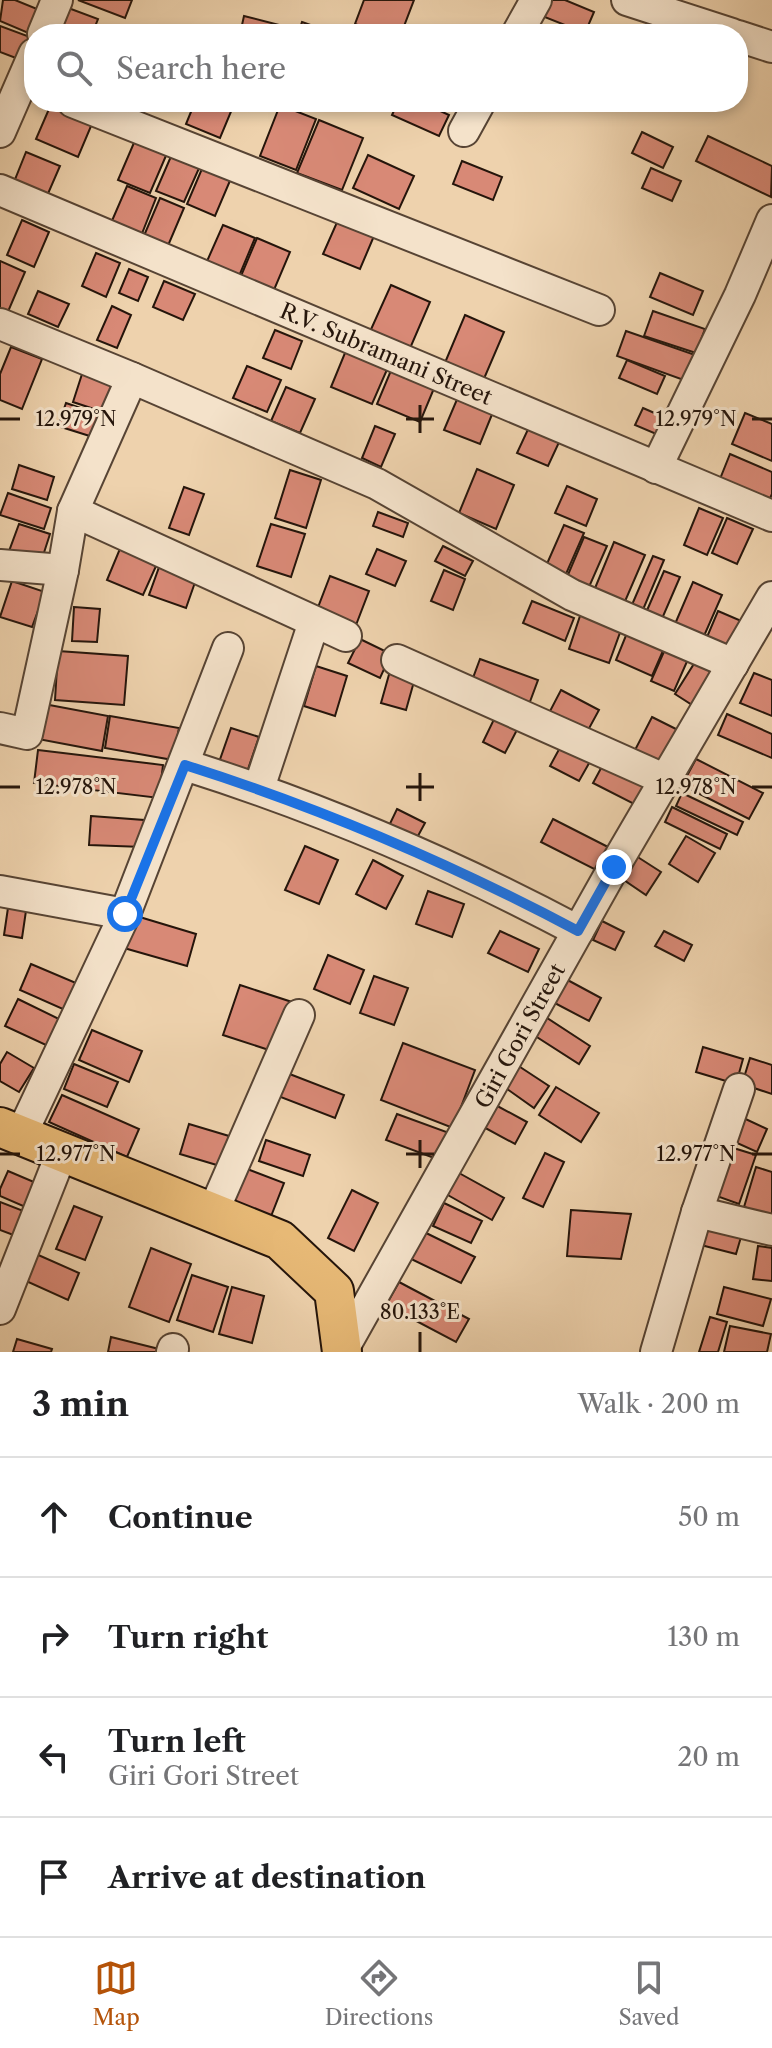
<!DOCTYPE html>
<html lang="en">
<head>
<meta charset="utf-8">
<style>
	:root { --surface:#fff; --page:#f2f2f2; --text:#202124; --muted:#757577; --line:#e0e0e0; --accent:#b45309 }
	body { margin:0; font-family:"Libre Caslon Text",serif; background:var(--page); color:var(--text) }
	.stop { position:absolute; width:24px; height:24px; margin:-18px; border:6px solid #1a73e8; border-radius:50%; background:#fff }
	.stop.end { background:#1a73e8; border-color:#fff; box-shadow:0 2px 8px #0008 }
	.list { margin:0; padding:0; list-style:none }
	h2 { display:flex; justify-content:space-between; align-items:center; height:104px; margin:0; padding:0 32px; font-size:34px }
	h2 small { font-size:26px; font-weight:400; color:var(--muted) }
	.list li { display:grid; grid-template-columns:52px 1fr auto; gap:24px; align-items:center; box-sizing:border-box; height:120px; padding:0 32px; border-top:2px solid var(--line) }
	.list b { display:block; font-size:30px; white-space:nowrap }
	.list p { margin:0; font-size:26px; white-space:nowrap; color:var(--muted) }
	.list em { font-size:26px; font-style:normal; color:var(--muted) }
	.icon { flex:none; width:44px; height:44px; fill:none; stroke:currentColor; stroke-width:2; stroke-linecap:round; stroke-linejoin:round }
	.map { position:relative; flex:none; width:772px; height:1352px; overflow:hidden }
	.search { position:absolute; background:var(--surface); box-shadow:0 4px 12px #0003; left:24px; right:24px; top:24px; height:88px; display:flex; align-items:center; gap:20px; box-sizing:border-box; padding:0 28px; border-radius:32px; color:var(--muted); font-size:30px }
	.sheet { height:584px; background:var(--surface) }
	nav { display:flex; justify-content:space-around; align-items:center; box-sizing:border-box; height:112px; border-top:2px solid var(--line); background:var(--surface); font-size:22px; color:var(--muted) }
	nav a { display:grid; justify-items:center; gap:4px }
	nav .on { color:var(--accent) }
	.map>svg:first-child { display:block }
	.building { fill:#d88976; stroke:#25150b; stroke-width:2 }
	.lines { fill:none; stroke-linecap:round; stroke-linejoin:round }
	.minor-casing { stroke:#574434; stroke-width:34 }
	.major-casing { stroke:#25150b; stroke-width:42 }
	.minor { stroke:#f4e2ca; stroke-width:30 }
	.major { stroke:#e7b976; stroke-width:38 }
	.route { stroke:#1a73e8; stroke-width:10 }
	.ticks { fill:none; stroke:#25150b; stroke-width:3 }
	.labels { text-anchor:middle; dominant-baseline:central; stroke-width:6; stroke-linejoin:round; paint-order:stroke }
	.street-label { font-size:22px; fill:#25150b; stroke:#f4e2ca }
	.ticks-label { font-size:20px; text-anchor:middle; fill:#25150b; stroke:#f4e2ca; stroke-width:6; stroke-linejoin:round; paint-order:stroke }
</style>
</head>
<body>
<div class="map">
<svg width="772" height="1352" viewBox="0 0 772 1352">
	<rect width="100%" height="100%" fill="#eed2ad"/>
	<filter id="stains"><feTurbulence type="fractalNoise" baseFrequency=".0025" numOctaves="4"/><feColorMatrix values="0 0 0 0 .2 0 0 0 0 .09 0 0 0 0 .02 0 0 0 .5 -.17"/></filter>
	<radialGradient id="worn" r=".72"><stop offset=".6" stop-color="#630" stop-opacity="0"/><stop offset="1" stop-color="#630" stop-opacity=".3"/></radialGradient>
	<g class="building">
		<path d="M3,0H15L42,11L33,35L0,21Z"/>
		<path d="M78,0H132L125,18Z"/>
		<path d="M364,0H414L401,34H381L355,24Z"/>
		<path d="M542,0H565L594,12L585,33L537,14Z"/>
		<path d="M63,6L98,19L92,34H57Z"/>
		<path d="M244,16L279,25L276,34H240Z"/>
		<path d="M302,22L333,33L332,34H298Z"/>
		<path d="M0,26L30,37L21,60L0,52Z"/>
		<path d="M52,102L94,119L78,157L36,139Z"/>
		<path d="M195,102H235L220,138L186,124Z"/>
		<path d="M398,102H421L449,115L439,136L392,115Z"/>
		<path d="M280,105L316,119L296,170L260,156Z"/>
		<path d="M319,120L363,138L342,190L297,173Z"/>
		<path d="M642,132L673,147L663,168L632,153Z"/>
		<path d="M708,136L772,166L771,197L696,161Z"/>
		<path d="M136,138L168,151L150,193L118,180Z"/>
		<path d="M26,152L60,166L47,196L14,182Z"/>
		<path d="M172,154L200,166L184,202L156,191Z"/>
		<path d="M368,155L414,176L399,209L353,188Z"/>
		<path d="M462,161L502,177L493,200L453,184Z"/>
		<path d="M204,164L232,176L215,216L187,204Z"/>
		<path d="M651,168L681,181L672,201L642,188Z"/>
		<path d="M127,186L156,198L141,236L111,223Z"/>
		<path d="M160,198L184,208L167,248L143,238Z"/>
		<path d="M22,220L49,232L34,267L7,255Z"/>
		<path d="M338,220L374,236L360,269L323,254Z"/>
		<path d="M223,225L255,238L237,281L204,268Z"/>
		<path d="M257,238L290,252L271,297L238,283Z"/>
		<path d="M96,253L120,263L106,297L82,286Z"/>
		<path d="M0,261L25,272L7,314L0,311Z"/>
		<path d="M129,269L148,277L138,301L119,293Z"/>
		<path d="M660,273L703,291L693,315L650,297Z"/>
		<path d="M164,281L195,294L183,320L153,307Z"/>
		<path d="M391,285L430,302L408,353L368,336Z"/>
		<path d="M38,291L69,304L58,327L28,314Z"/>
		<path d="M112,306L131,315L117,348L97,340Z"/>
		<path d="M653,311L705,329L696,353L644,336Z"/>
		<path d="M465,315L504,332L483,381L444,365Z"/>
		<path d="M275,330L302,341L291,369L263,358Z"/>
		<path d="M626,331L701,357L692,383L617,356Z"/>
		<path d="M11,347L42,359L22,409L0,400V374Z"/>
		<path d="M347,348L389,365L372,404L331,387Z"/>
		<path d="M627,360L665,376L657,394L619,378Z"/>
		<path d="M247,366L281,380L267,412L233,398Z"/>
		<path d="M392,368L435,386L420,422L377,404Z"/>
		<path d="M83,371L120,383L109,414L73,402Z"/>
		<path d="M286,387L315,399L300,433L271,421Z"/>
		<path d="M458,397L493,412L480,444L444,430Z"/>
		<path d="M66,403L104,416L96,438L58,426Z"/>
		<path d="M643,408L675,422L668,439L635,425Z"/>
		<path d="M745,413L772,424V461L732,444Z"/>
		<path d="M530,425L561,438L548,466L517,453Z"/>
		<path d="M375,426L395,434L381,467L362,458Z"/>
		<path d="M730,454L772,472V494L767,505L718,484Z"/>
		<path d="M19,465L54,477L47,500L12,489Z"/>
		<path d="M477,469L514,485L496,529L459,513Z"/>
		<path d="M290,470L321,480L306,528L275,518Z"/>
		<path d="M567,486L597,499L586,526L555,513Z"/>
		<path d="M184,487L204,494L189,535L169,528Z"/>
		<path d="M8,493L51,508L44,529L0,515Z"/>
		<path d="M699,508L723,518L707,555L684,545Z"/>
		<path d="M378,512L408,523L403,537L373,526Z"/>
		<path d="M727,518L753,529L737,564L712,553Z"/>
		<path d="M19,524L50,534L40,565L8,554Z"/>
		<path d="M271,524L305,534L291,577L257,566Z"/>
		<path d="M564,525L584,533L566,574L546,566Z"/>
		<path d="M584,537L607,546L589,587L567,577Z"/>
		<path d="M124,539L161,555L143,595L107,580Z"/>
		<path d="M614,542L645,555L623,606L593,593Z"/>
		<path d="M443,546L473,561L465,576L435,561Z"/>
		<path d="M377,549L406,561L395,586L366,574Z"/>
		<path d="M653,556L664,560L642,612L631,607Z"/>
		<path d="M162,559L199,571L186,608L149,595Z"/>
		<path d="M444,570L465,579L453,610L431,601Z"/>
		<path d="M664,571L680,577L661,621L645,615Z"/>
		<path d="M330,576L369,591L356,625L317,610Z"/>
		<path d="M12,581L45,592L32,627L0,617Z"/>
		<path d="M693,582L722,595L704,636L675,624Z"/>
		<path d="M532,601L574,618L565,641L523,623Z"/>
		<path d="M74,607L100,609L97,642L72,641Z"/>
		<path d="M718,611L746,623L735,649L707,637Z"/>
		<path d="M581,613L622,627L609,663L569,649Z"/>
		<path d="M629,628L666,644L652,676L616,660Z"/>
		<path d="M360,639L391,654L380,678L348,663Z"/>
		<path d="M666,647L689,657L674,691L651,681Z"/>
		<path d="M58,651L128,656L124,705L55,700Z"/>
		<path d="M480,659L538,680L528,707L470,686Z"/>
		<path d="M697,659L722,675L700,710L675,694Z"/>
		<path d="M316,666L347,676L335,716L304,706Z"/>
		<path d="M390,671L415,678L406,710L381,703Z"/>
		<path d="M754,673L772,680V716L740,703Z"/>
		<path d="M561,690L599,710L586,734L549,713Z"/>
		<path d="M44,704L108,716L102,751L38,739Z"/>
		<path d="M497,713L520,724L505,753L483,742Z"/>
		<path d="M727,714L772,734V758L718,735Z"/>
		<path d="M110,716L179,728L173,760L105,748Z"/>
		<path d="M652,717L678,730L660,764L635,750Z"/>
		<path d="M231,728L259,737L245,778L217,768Z"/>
		<path d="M563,742L592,758L579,781L550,766Z"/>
		<path d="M38,750L163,765L159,798L34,783Z"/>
		<path d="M606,759L651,781L638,806L593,783Z"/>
		<path d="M696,759L763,793L749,819L682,785Z"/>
		<path d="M682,793L743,822L737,835L676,806Z"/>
		<path d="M672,807L727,834L720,849L665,822Z"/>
		<path d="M397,809L425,823L412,847L385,834Z"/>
		<path d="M91,816L144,820L143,847L89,845Z"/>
		<path d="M553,819L612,849L600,872L541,842Z"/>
		<path d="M686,836L715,853L698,882L669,864Z"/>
		<path d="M305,846L338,860L319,904L285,890Z"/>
		<path d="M633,854L661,872L646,895L618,876Z"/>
		<path d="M373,860L403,876L386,909L356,894Z"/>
		<path d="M428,891L464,904L452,937L416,924Z"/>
		<path d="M9,901L27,904L22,938L4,935Z"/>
		<path d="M133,915L196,934L187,966L124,948Z"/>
		<path d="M602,921L624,932L615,950L593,940Z"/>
		<path d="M500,931L539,949L528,972L488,953Z"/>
		<path d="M664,931L692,945L684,961L655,946Z"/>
		<path d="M328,955L364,970L350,1004L314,989Z"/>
		<path d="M31,964L76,983L65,1010L20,990Z"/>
		<path d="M374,976L408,988L394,1025L360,1013Z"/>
		<path d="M562,977L601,998L589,1021L549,1000Z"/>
		<path d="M240,985L295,1003L278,1053L223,1035Z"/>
		<path d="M18,999L61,1020L48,1046L5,1026Z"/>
		<path d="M541,1014L590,1046L579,1064L529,1032Z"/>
		<path d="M92,1030L142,1051L129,1082L79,1060Z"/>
		<path d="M403,1043L475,1070L453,1128L381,1100Z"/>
		<path d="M703,1047L743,1059L736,1084L696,1072Z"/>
		<path d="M7,1052L34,1068L19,1092L0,1081V1064Z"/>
		<path d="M750,1058L772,1065V1094L742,1084Z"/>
		<path d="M514,1063L549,1086L534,1108L500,1084Z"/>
		<path d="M74,1064L118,1082L107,1107L64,1089Z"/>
		<path d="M287,1073L344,1095L335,1118L278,1096Z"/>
		<path d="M556,1087L599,1113L581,1142L539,1115Z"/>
		<path d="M62,1095L139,1129L127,1157L49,1122Z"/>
		<path d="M490,1102L527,1122L515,1144L478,1124Z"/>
		<path d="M397,1114L452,1134L442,1161L386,1140Z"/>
		<path d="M737,1115L767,1129L757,1152L726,1138Z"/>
		<path d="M189,1124L229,1136L220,1166L180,1154Z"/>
		<path d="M266,1140L310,1155L303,1176L259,1161Z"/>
		<path d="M727,1146L756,1155L739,1204L711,1194Z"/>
		<path d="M545,1153L564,1162L543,1207L523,1198Z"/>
		<path d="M242,1167L284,1183L268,1224L226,1208Z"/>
		<path d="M756,1167L772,1172V1216L744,1207Z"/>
		<path d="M8,1171L41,1185L30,1209L0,1196V1189Z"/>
		<path d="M459,1173L504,1198L492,1220L446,1194Z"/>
		<path d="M352,1190L378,1203L354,1251L328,1238Z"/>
		<path d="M0,1202L26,1212L16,1236L0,1230Z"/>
		<path d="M444,1203L482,1221L471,1243L433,1226Z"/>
		<path d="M74,1206L102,1217L85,1260L56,1249Z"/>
		<path d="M571,1210L631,1214L621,1259L567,1256Z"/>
		<path d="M702,1226L741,1237L736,1254L697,1244Z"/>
		<path d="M420,1230L475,1257L461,1283L407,1257Z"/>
		<path d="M758,1246L772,1248V1281L753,1279Z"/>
		<path d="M151,1248L191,1264L169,1322L129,1307Z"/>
		<path d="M27,1250L79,1273L68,1300L15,1276Z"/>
		<path d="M192,1275L228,1287L213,1332L177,1320Z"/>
		<path d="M399,1282L469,1319L456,1342L386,1305Z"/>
		<path d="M232,1287L264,1296L252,1343L219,1334Z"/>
		<path d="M724,1287L771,1299L763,1326L717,1314Z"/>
		<path d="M710,1317L727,1322L718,1352H699Z"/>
		<path d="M730,1326L771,1334L767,1352H724Z"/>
		<path d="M111,1337L159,1349L158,1352H108Z"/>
		<path d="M17,1339L52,1349L51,1352H13Z"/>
	</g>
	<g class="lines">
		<defs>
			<g id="minor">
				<path d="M627,0L732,34"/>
				<path d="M43,34L57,0"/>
				<path d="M517,34L536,0"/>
				<path d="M738,36L772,47"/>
				<path d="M73,102L599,310"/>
				<path d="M464,131L480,102"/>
				<path d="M0,132L34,54"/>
				<path d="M0,190L772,516"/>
				<path d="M0,324L132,378L377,484L572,595L733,664"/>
				<path d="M656,468L740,295L772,220"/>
				<path d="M73,511L346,636"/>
				<path d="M0,565L63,570"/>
				<path d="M397,660L666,780"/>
				<path d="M0,728L27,734L63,570L73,511L132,378"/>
				<path d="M185,765C321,808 452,864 578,931"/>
				<path d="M259,788L314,622"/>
				<path d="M0,891L125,914"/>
				<path d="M21,1135L125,914L228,648"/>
				<path d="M213,1212L299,1015"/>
				<path d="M697,1212L772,1230"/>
				<path d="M0,1309L62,1152"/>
				<path d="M342,1351L614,867L772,597"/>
				<path d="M172,1352L173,1349"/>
				<path d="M656,1352L697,1212L739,1089"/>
			</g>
			<path id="major" d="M0,1127L280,1240L334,1291L342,1352"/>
		</defs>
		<use href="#minor" class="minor-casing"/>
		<use href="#major" class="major-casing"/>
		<use href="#minor" class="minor"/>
		<use href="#major" class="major"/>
	</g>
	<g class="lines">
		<path class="route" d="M125,914L185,765C321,808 452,864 578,931L614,867"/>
	</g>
	<path class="ticks" d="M420,405V433M0,419H20M406,419H434M752,419H772M420,773V801M0,787H20M406,787H434M752,787H772M420,1140V1168M0,1154H20M406,1154H434M752,1154H772M420,1332V1352"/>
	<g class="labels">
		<g class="street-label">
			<text transform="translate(386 354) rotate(23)">R.V. Subramani Street</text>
			<text transform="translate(520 1036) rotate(-61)">Giri Gori Street</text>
		</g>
	</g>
	<g class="ticks-label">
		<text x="76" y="426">12.979°N</text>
		<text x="696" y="426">12.979°N</text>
		<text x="76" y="794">12.978°N</text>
		<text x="696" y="794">12.978°N</text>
		<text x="76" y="1161">12.977°N</text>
		<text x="696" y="1161">12.977°N</text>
		<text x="420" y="1319">80.133°E</text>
	</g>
	<rect width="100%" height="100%" filter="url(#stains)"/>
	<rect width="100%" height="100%" fill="url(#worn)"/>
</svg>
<div class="stop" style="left:125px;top:914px"></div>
<div class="stop end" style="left:614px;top:867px"></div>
<div class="search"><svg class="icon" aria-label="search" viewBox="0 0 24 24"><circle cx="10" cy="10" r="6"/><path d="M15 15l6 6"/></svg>Search here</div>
</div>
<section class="sheet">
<h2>3 min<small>Walk · 200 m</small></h2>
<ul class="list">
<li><svg class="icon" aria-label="ahead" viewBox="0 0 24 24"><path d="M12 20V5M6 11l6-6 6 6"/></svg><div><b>Continue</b></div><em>50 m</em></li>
<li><svg class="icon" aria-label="right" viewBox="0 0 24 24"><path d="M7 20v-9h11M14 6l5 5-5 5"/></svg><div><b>Turn right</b></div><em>130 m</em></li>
<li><svg class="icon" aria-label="left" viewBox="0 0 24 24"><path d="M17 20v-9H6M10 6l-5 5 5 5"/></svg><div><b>Turn left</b><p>Giri Gori Street</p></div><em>20 m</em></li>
<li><svg class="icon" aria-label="arrive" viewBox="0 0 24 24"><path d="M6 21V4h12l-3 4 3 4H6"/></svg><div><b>Arrive at destination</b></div></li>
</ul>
</section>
<nav>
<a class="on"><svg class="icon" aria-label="map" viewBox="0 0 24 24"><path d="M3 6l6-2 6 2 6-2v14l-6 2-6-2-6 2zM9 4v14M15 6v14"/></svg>Map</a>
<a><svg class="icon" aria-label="directions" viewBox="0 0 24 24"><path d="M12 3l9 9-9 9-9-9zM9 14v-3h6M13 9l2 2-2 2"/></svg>Directions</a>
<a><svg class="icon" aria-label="saved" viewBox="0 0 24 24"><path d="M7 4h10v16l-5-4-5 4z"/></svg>Saved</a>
</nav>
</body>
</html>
